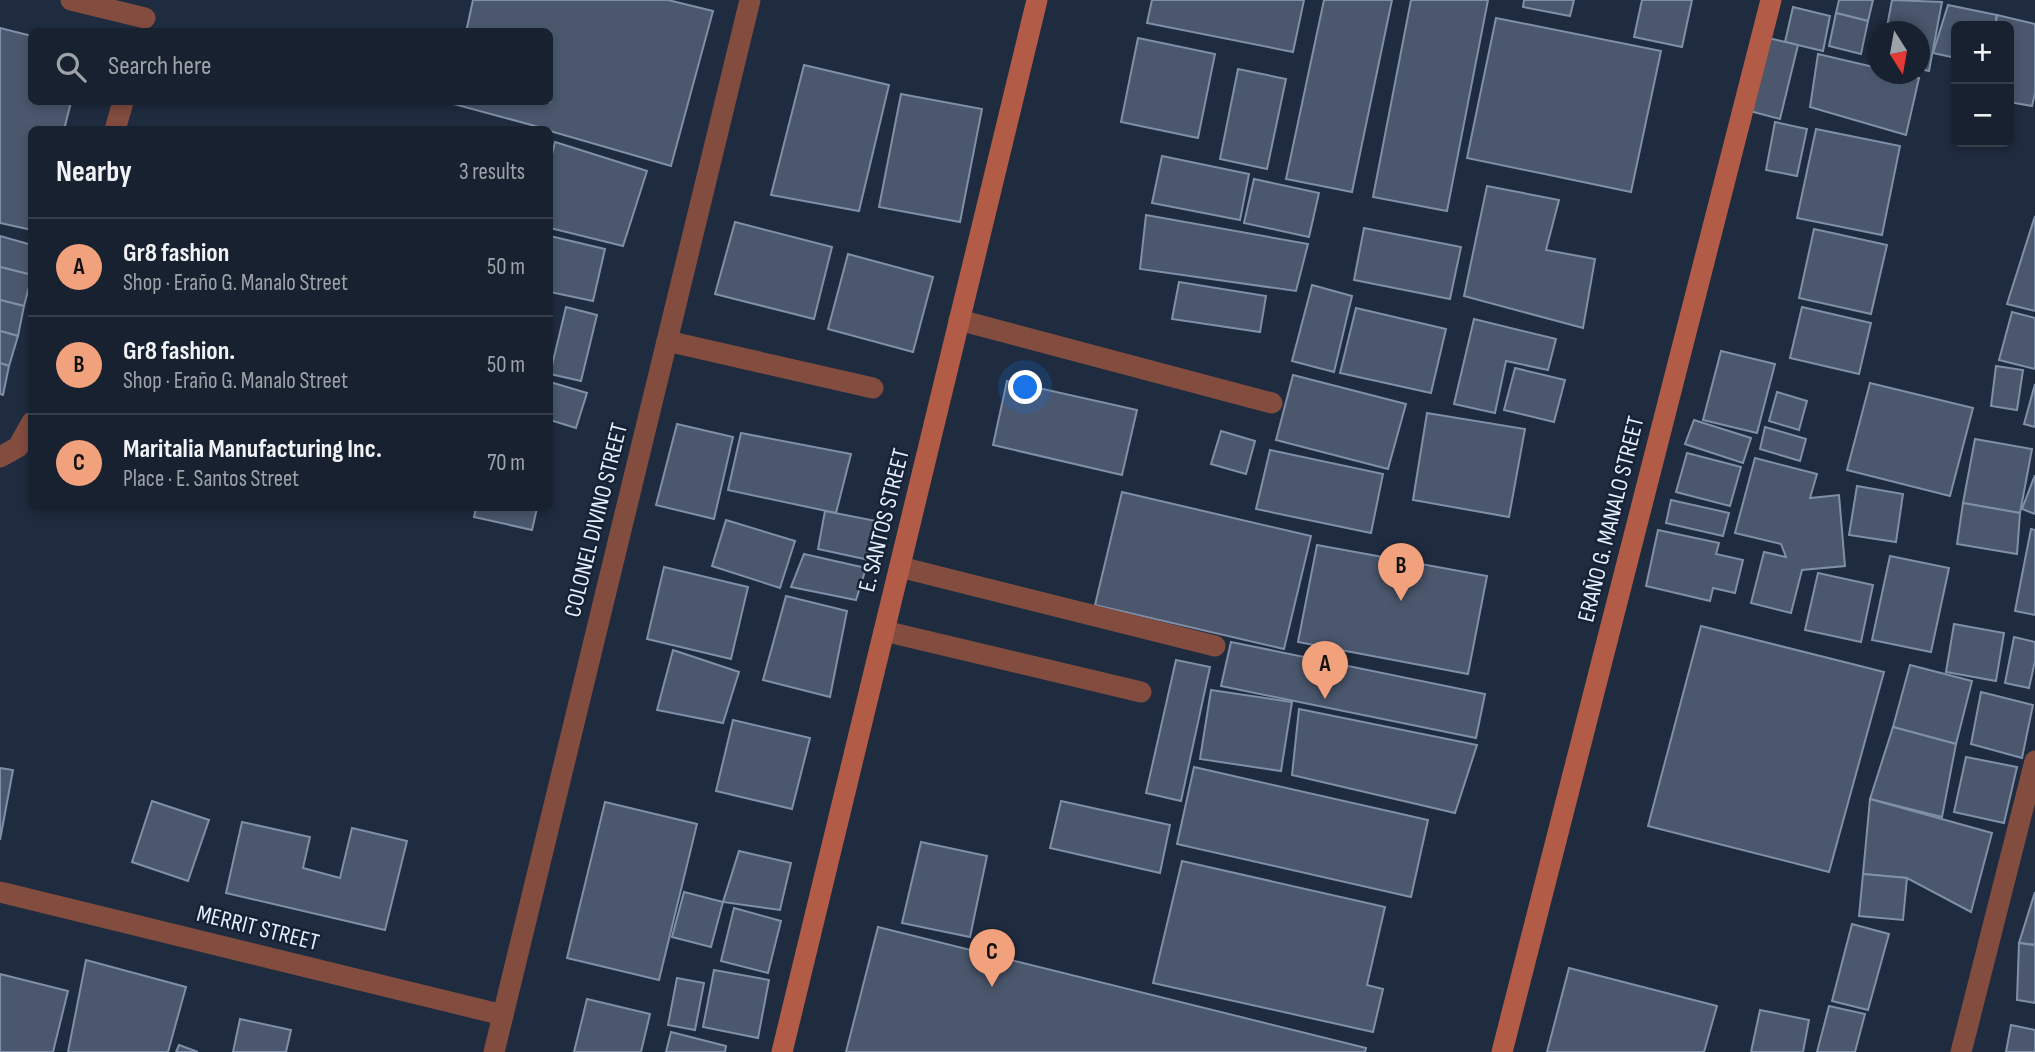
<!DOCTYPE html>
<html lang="en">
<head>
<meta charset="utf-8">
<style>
	:root { --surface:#17212f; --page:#242e3b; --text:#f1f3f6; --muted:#9ea3aa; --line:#363e4b; --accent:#f1a17c }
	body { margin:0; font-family:"Sofia Sans Condensed",sans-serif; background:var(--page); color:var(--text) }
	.controls { position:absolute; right:21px; top:21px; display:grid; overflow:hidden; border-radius:10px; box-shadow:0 4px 10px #0003 }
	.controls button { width:63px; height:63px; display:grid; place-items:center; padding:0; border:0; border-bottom:2px solid var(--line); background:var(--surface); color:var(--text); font:35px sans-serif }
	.compass { position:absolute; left:1867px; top:21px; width:63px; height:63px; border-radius:50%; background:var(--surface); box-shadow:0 4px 10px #0003; rotate:169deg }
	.you { position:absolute; left:1026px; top:388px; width:24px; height:24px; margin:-18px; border:5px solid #fff; border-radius:50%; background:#1a73e8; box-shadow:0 0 0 10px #1a73e833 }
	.badge { display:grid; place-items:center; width:46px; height:46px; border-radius:50%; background:var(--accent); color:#111; font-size:23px; font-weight:700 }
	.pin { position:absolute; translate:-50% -58px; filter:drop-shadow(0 2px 4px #0008) }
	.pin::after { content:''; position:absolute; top:37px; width:24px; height:21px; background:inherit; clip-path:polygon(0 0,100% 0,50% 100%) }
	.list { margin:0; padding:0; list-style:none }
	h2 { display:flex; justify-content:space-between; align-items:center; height:91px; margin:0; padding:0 28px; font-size:30px }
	h2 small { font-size:23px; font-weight:400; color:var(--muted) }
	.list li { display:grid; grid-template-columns:46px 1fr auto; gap:21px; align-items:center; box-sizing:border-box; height:98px; padding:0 28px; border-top:2px solid var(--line) }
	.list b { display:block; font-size:26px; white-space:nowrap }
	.list p { margin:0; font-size:23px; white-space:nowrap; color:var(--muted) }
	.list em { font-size:23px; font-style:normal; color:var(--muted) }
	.icon { flex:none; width:38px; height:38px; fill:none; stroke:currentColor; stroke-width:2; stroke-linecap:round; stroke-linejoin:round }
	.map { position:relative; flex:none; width:2035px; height:1052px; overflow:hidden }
	.search { position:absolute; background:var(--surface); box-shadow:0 4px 10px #0003; left:28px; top:28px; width:525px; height:77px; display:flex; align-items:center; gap:18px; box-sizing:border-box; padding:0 24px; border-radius:10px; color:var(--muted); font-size:26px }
	.panel { position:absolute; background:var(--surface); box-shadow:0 4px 10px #0003; left:28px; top:126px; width:525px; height:385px; border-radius:10px }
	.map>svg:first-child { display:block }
	.building { fill:#4a576d; stroke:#808fa8; stroke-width:2 }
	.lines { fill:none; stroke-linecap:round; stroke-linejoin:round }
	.lane { stroke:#824c3f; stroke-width:21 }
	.street { stroke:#824c3f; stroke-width:21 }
	.secondary { stroke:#b25c48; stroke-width:21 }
	.labels { text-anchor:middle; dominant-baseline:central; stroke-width:5; stroke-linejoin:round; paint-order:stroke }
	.street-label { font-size:24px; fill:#e7effd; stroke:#162235 }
</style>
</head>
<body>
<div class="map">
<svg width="2035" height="1052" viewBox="0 0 2035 1052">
	<rect width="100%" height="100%" fill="#1f2c3f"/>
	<g class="building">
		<path d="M473,0H668L713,11L671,166L550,131V130L450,103L550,102V32H466Z"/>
		<path d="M1152,0H1304L1293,52L1147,23Z"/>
		<path d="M1324,0H1392L1352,192L1286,179Z"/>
		<path d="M1411,0H1488L1447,211L1373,197Z"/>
		<path d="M1524,0H1574L1570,16L1523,7Z"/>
		<path d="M1642,0H1692L1682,47L1634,37Z"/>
		<path d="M1839,0H1873L1868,21L1836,13Z"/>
		<path d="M1892,0L1942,2L1929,71L1920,69V32H1886Z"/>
		<path d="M1948,5L1997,15L1995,26H1956V58L1933,53Z"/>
		<path d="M1793,7L1830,16L1823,51L1785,42Z"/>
		<path d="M1836,13L1868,21L1861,54L1829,46Z"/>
		<path d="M1997,15L2035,24V93L2032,106L2009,102V26H1995Z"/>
		<path d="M1496,18L1661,51L1631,192L1467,158Z"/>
		<path d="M0,28L32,36V102H71L64,130H32V230L0,223Z"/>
		<path d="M1764,37L1798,45L1780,119L1746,110Z"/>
		<path d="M1138,38L1215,54L1198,138L1121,122Z"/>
		<path d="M1818,54L1878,68V74H1900L1919,78L1906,135L1810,107Z"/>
		<path d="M804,65L889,85L859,211L771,195Z"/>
		<path d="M1238,69L1286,79L1267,169L1220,159Z"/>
		<path d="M901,94L982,109L960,222L879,207Z"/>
		<path d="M1775,122L1807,129L1797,176L1766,170Z"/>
		<path d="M1816,129L1900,146L1882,235L1797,218Z"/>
		<path d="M555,142L647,171L623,246L550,228V163Z"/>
		<path d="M1162,156L1249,174L1240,220L1152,203Z"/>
		<path d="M1254,179L1319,193L1309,237L1244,223Z"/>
		<path d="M1487,186L1559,200L1546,250L1595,259L1583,328L1464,296Z"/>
		<path d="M1146,215L1308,244L1296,291L1140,269Z"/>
		<path d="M2035,216V311L2007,304Z"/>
		<path d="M735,222L832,247L814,319L715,294Z"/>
		<path d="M1364,228L1461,247L1450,299L1354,280Z"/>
		<path d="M1814,229L1887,245L1871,314L1799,298Z"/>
		<path d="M0,236L32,245V275L0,267Z"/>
		<path d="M550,236L605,249L593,301L550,292Z"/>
		<path d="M848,254L933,277L913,352L828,329Z"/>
		<path d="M0,267L32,275L24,306L0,300Z"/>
		<path d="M1179,282L1266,296L1260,332L1172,319Z"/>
		<path d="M1312,285L1352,296L1334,372L1292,361Z"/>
		<path d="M0,300L24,306L18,336L0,331Z"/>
		<path d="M566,307L597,315L581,381L550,374Z"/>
		<path d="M1802,307L1871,323L1859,374L1790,358Z"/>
		<path d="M1356,308L1446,329L1431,393L1340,373Z"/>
		<path d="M2012,312L2035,318V369L1999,360Z"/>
		<path d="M1474,319L1556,339L1548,370L1506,361L1495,413L1454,404Z"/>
		<path d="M0,331L18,336L9,366L0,363Z"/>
		<path d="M1721,351L1775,364L1757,433L1703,420Z"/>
		<path d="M0,363L9,366L3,395L0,394Z"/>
		<path d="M1996,366L2023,370L2017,410L1991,406Z"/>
		<path d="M1515,368L1565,380L1554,422L1504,410Z"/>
		<path d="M1293,375L1406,404L1388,469L1276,440Z"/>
		<path d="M1007,381L1137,410L1122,475L993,445Z"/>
		<path d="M550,382L587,393L576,428L550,420Z"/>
		<path d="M1870,383L1973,408L1950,496L1847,470Z"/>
		<path d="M2035,384V427L2024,424Z"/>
		<path d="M1777,392L1807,401L1799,430L1769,421Z"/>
		<path d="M1427,413L1525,429L1509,517L1413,500Z"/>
		<path d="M1694,420L1751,438L1743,463L1685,444Z"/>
		<path d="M677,424L733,437L714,519L656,505Z"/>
		<path d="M1765,427L1806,439L1800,461L1760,449Z"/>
		<path d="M1221,431L1255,441L1246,474L1211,464Z"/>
		<path d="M741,433L851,454L836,513L728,490Z"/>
		<path d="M1975,439L2032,449L2020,513L1963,503Z"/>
		<path d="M1270,450L1383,474L1371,533L1256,509Z"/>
		<path d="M1687,453L1741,467L1730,506L1676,492Z"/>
		<path d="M1755,458L1817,474L1810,498L1839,495L1845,566L1802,570L1791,613L1751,603L1764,552L1786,557L1781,544L1735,533Z"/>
		<path d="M2035,475V514L2022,509Z"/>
		<path d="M1857,486L1903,494L1896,542L1849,535Z"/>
		<path d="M1122,492L1311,536L1284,649L1095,605Z"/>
		<path d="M1671,500L1729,513L1723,536L1666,523Z"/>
		<path d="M1963,503L2020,513L2017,554L1957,544Z"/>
		<path d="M476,508H537L532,530L474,517Z"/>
		<path d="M825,511L876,521L869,560L818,549Z"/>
		<path d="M726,520L795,541L780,588L712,566Z"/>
		<path d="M2031,529L2035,530V615L2015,611Z"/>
		<path d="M1658,530L1719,543L1716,554L1743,560L1735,593L1713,588L1710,601L1646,586Z"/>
		<path d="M1317,545L1487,576L1468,674L1298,642Z"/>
		<path d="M804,554L866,568L856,600L791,587Z"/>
		<path d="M1890,556L1949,568L1931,652L1872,640Z"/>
		<path d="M664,567L748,587L731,659L647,639Z"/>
		<path d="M1818,573L1873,585L1861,642L1805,630Z"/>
		<path d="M786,596L847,611L830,697L763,680Z"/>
		<path d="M1954,624L2004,633L1996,681L1946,672Z"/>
		<path d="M1701,626L1884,672L1829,872L1648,826Z"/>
		<path d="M2014,637L2035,642V661L2029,688L2005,683Z"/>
		<path d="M1231,642L1485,694L1476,738L1221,686Z"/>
		<path d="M673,650L739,672L723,723L657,710Z"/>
		<path d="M1176,660L1210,667L1181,801L1146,793Z"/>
		<path d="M1910,665L1972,681L1956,744L1893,727Z"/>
		<path d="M1211,690L1292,702L1281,771L1200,759Z"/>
		<path d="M1981,692L2033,705L2022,758L1971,744Z"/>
		<path d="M1299,709L1477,745L1455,813L1292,775Z"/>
		<path d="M733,720L810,738L792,809L716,791Z"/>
		<path d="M1893,727L1956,744L1942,817L1870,799Z"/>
		<path d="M1966,757L2017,767L2004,823L1954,812Z"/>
		<path d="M1194,767L1428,820L1411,897L1177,844Z"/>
		<path d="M0,768L13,770L0,840Z"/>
		<path d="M1870,799L1992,833L1971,912L1907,878L1863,874Z"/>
		<path d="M152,801L209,820L188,881L132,862Z"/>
		<path d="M1061,801L1170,825L1160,873L1050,848Z"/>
		<path d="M605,802L697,824L659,980L567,958Z"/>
		<path d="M242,822L310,837L303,868L340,878L352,828L407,841L385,930L226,893Z"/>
		<path d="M921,842L987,856L970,937L902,923Z"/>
		<path d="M739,851L791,863L780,910L723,902Z"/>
		<path d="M1182,861L1385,907L1367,985L1383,989L1373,1032L1153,983Z"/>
		<path d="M1863,874L1907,878L1903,920L1859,916Z"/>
		<path d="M684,892L723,902L711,947L672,937Z"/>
		<path d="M2035,892V945L2019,943Z"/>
		<path d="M734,908L781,921L768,973L721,961Z"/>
		<path d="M1852,924L1889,934L1868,1010L1832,1001Z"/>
		<path d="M878,927L1366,1048L1365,1052H846Z"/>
		<path d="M2019,943L2035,945V1003L2017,1000Z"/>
		<path d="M86,960L186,987L168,1052H68Z"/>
		<path d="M1569,968L1717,1006L1704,1052H1547Z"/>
		<path d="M714,970L769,980L758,1038L703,1027Z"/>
		<path d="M0,974L68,991L53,1052H0Z"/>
		<path d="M677,978L704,983L695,1030L668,1025Z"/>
		<path d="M587,999L650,1014L641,1052H574Z"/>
		<path d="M1829,1006L1865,1014L1855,1052H1817Z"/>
		<path d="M1760,1010L1809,1020L1803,1052H1751Z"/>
		<path d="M240,1019L291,1030L286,1052H233Z"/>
		<path d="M2011,1025L2035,1030V1052H2006Z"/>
		<path d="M671,1032L726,1046L725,1052H666Z"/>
		<path d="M179,1045L198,1052H176Z"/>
	</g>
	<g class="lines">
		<g class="lane">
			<path d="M959,320L1272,403"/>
			<path d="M667,341L873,388"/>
			<path d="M900,567L1215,646"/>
			<path d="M884,631L1141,692"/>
		</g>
		<g class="street">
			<path d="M71,0L145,18"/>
			<path d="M115,130L123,102"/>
			<path d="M0,457L18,447L32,422"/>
			<path d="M0,892L503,1015"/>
			<path d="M494,1052L750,0"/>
			<path d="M1961,1052L2035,761"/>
		</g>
		<g class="secondary">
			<path d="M782,1052L1037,0"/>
			<path d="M1502,1052L1771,0"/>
		</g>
	</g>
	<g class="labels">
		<g class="street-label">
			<text transform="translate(1611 519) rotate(-76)">ERAÑO G. MANALO STREET</text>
			<text transform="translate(596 520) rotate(-76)">COLONEL DIVINO STREET</text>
			<text transform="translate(884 520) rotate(-76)">E. SANTOS STREET</text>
			<text transform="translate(258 928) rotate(14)">MERRIT STREET</text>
		</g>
	</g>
</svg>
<div class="controls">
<button>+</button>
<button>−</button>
</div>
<svg class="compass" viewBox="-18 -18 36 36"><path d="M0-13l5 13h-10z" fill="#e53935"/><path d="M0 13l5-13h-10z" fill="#9ea3aa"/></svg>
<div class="you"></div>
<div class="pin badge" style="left:1325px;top:699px">A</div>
<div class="pin badge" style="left:1401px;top:601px">B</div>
<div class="pin badge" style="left:992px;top:987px">C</div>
<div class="search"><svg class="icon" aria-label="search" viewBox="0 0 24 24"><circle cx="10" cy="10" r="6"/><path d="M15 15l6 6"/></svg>Search here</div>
<section class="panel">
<h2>Nearby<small>3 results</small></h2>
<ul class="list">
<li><span class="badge">A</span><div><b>Gr8 fashion</b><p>Shop · Eraño G. Manalo Street</p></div><em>50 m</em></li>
<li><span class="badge">B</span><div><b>Gr8 fashion.</b><p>Shop · Eraño G. Manalo Street</p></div><em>50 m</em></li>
<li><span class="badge">C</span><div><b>Maritalia Manufacturing Inc.</b><p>Place · E. Santos Street</p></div><em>70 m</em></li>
</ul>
</section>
</div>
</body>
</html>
